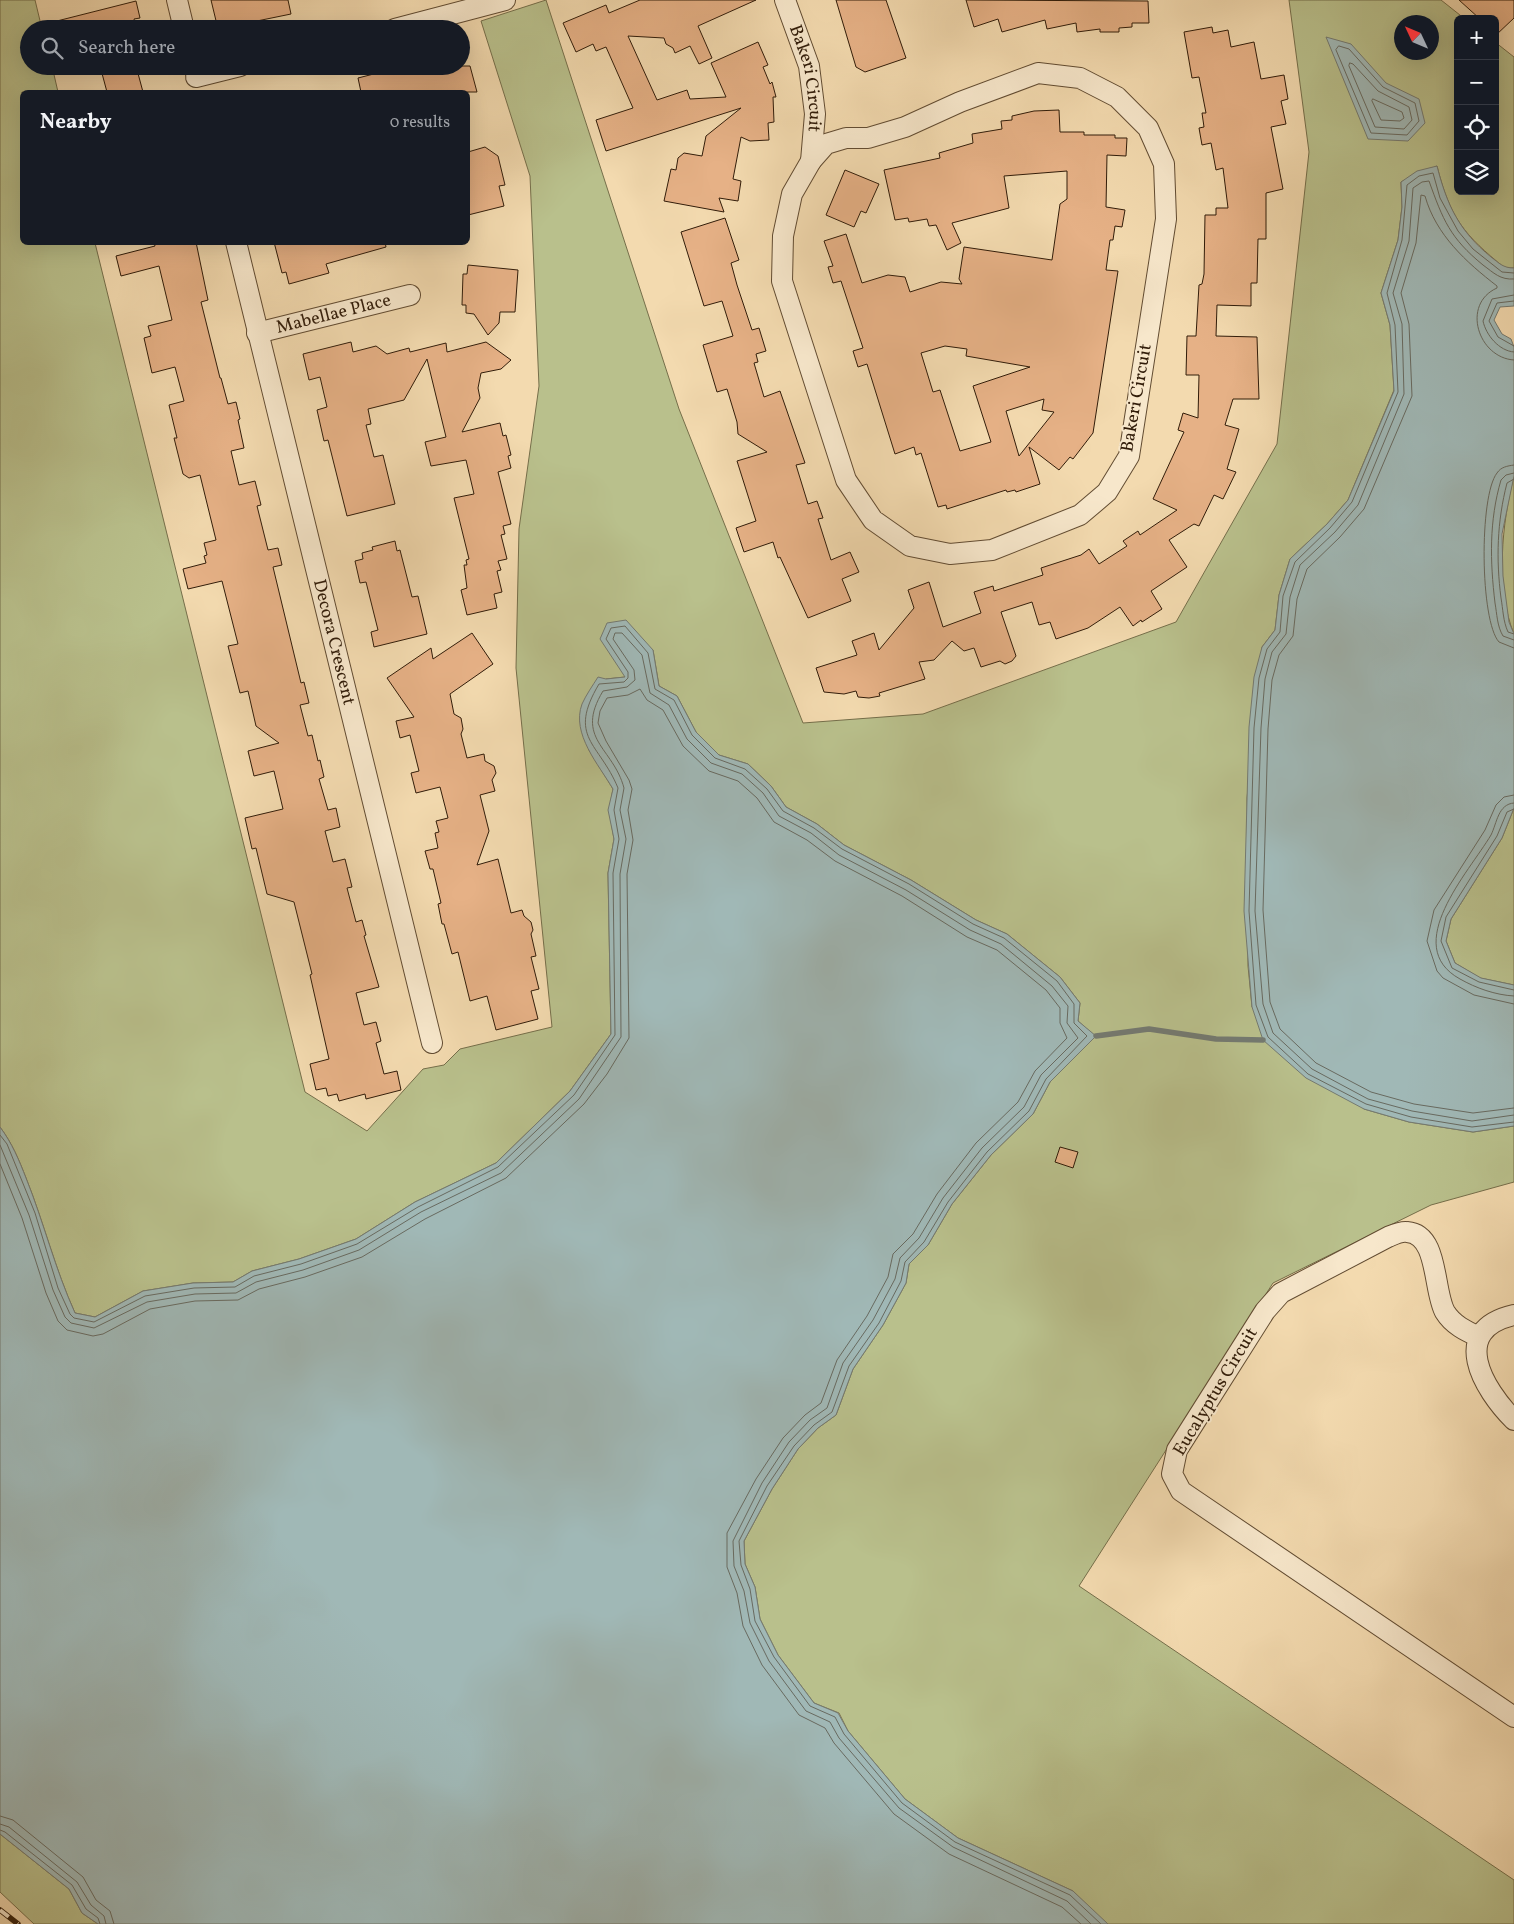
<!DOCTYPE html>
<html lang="en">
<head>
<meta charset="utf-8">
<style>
	:root { --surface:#171b24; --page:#20242c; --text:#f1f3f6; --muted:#9ea1a6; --line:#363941 }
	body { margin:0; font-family:Vollkorn,serif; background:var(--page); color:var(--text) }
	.controls { position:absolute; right:15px; top:15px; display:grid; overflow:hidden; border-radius:8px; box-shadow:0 5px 20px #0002 }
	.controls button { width:45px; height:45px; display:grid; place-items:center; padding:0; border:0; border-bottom:1px solid var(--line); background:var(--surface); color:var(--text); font:25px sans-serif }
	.compass { position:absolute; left:1394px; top:15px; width:45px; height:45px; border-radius:50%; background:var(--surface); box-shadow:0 5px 20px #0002; rotate:314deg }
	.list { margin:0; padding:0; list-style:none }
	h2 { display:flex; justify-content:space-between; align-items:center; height:65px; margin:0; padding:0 20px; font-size:21px }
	h2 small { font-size:16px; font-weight:400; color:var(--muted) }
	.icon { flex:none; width:28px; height:28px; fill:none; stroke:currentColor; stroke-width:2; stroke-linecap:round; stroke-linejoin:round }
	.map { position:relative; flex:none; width:1514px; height:1924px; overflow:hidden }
	.search { position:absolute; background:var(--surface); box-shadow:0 5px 20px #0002; left:20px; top:20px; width:450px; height:55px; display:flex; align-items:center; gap:12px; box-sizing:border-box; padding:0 18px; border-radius:28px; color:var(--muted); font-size:19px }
	.panel { position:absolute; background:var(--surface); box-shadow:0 5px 20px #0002; left:20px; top:90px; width:450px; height:155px; border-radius:8px }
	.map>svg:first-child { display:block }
	.green { fill:#b9c08c; stroke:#756e4a; fill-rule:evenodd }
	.water { fill:#a0b8b6; stroke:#747a71 }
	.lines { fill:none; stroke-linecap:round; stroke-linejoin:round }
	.shore { stroke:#686a60; stroke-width:1 }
	.stream { stroke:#747a71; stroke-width:5.5 }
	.building { fill:#e6b186; stroke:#311c09; fill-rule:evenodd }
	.street-casing { stroke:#624c32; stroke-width:22 }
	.street { stroke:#f7e7cb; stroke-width:20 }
	.rail-casing { stroke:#311c09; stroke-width:5.5 }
	.rail { stroke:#f7e7cb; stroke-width:4; stroke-dasharray:11; stroke-linecap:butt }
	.labels { text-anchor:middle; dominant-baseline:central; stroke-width:4; stroke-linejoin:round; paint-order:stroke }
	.street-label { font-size:18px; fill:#311c09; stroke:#f7e7cb }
</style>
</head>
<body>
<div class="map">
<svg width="1514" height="1924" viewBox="0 0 1514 1924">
	<rect width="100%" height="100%" fill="#f3daaf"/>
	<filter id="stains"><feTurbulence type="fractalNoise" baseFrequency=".004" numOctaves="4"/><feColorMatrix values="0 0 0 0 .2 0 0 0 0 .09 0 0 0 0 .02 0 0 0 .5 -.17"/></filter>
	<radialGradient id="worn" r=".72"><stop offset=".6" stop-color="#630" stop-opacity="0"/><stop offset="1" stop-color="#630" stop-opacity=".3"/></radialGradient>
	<g class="green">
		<path d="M0,0H35L42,29H29V66H52L58,92H22V242L95,243L305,1092L367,1131L423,1069L444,1065L460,1049L552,1027L516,668L519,529L539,386L530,176L481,21L546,0L679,409L803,723L923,714L1176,622L1277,444L1309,152L1289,0H1441L1465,19H1458V191H1495V42L1514,57V268H1505C1464,235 1450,218 1437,166L1401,182L1402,207L1398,240L1381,293L1390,325L1394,390L1348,500L1327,524L1290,559L1279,595L1275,630L1262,647L1247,798L1248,966L1252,1007L1364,1109L1409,1122L1473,1132L1514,1126V1182L1431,1205L1273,1283L1079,1586L1514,1880V1924H1104L1073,1891L958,1838L905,1799L848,1731L839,1713L814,1703L778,1655L760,1619L755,1587L745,1564L744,1541L772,1489L798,1449L818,1428L836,1415L853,1369L883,1325L906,1283L909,1264L928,1245L952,1204L991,1155L1033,1114L1050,1082L1095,1036L1078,1021L1080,1003L1060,977L1007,934L976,920L911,880L844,845L817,824L786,807L771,786L748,764L719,755L696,732L677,696L659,686L653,650L625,677L606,679L589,750L613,789L609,810L614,839L608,873L611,1034L570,1091L496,1163L415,1202L356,1239L299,1259L252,1271L233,1282L193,1283L143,1291L95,1317L75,1313C55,1269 44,1223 26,1178C19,1160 12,1143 0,1127ZM1402,22H1432V52H1402Z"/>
		<path d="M1514,476V634C1495,588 1502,522 1514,476Z"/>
		<path d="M1514,808V985L1480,978L1455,963L1446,941L1451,919L1502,838Z"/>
		<path d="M0,1834L69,1889L82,1913L98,1924H34L0,1892Z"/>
	</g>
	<g class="water">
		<path d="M1326,37L1351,44L1386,83L1419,99L1425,123L1408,141L1368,139Z"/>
		<path d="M1437,166C1447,205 1459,231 1491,257C1499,263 1503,268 1514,268V306L1500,307L1494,320L1502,334L1511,339L1514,347V476L1502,534L1503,576L1509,622L1514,634V808L1502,838L1451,919L1446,941L1455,963L1481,978L1514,985V1126L1473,1132L1409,1122L1364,1109L1306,1078L1263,1040L1252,1007L1244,911L1249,727L1254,677L1262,647L1275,630L1279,595L1290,559L1327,524L1348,500L1394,391L1390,325L1381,293L1398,240L1402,207L1401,182L1417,171Z"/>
		<path d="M626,620L653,650L659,686L677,696L696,732L719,755L748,764L771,786L786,807L817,824L844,845L911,880L976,920L1007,934L1060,977L1080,1003L1078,1021L1096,1036L1050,1082L1033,1114L991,1155L952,1204L928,1245L909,1264L906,1283L883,1325L853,1369L836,1415L818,1428L798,1449L772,1489L744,1541L745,1564L755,1587L760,1619L778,1655L814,1703L838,1713L848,1731L905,1799L958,1838L1073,1891L1108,1924H98L82,1913L69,1889L0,1834V1127C12,1143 19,1160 26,1178C44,1223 55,1269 75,1313L95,1317L143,1291L193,1283L233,1282L252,1271L299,1259L356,1239L415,1202L496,1163L570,1091L611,1034L608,873L614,839L608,810L613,789C599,765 571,734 582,704C586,695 593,685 598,677L606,679L625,677L600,639L607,623Z"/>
	</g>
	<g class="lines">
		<g class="shore">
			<path d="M1339,46L1349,49L1383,87L1415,103L1419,121L1407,135L1371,133L1336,50Z"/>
			<path d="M1350,63L1353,64L1378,91L1409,107L1412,120L1404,129L1375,127L1349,66Z"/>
			<path d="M1373,99L1402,112L1404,118L1400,121L1381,120L1372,101Z"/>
			<path d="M1514,273L1502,272L1473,249L1458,231L1440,198L1433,173L1419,176L1407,185L1402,240L1387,293L1395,325L1398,392L1352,502L1330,528L1295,562L1283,596L1280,632L1267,649L1259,678L1254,728L1249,911L1256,1005L1268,1037L1308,1074L1366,1104L1411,1117L1472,1127L1514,1122"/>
			<path d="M1514,279C1500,280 1494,273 1483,265C1450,238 1443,220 1429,181L1422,182L1413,188L1409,241L1393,293L1402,324L1404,394L1358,505L1335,532L1300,565L1290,597L1286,634L1272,652L1265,679L1261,728L1255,911L1263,1004L1273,1033L1312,1069L1368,1099L1412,1111L1472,1121L1514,1115"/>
			<path d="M1514,295L1492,299L1483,321C1486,335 1499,351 1514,352"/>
			<path d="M1514,301L1497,303L1489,321L1498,337L1514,346"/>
			<path d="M1514,360C1478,358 1461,304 1497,288V286C1466,262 1436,235 1425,196L1421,195L1416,243L1401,293L1409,324L1412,396L1364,509L1340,537L1307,569L1297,599L1293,636L1279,655L1272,680L1268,729L1263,910L1270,1002L1280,1029L1316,1063L1371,1092L1414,1104L1473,1113L1514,1108"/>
			<path d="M1514,465C1507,466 1501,467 1497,473C1479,496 1480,621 1499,642L1514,648"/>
			<path d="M1514,473L1506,475L1501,480C1489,521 1490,561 1495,603C1497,614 1497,626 1503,636L1514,640"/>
			<path d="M1514,479L1507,483C1497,522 1496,559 1501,598C1503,609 1503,621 1508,632L1514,634"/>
			<path d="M1514,795L1504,797L1496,805L1485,830L1434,910L1427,941L1437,971L1443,978L1474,995L1514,1004"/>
			<path d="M1514,803C1498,804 1497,823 1491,835C1469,872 1400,946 1460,979C1476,988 1495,995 1514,996"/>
			<path d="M1514,809L1507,812L1497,836L1446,917L1441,941L1452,968L1479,982L1514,990"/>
			<path d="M0,1135L7,1144L35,1213L58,1288L70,1314L74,1318L94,1322L145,1296L194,1288L235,1287L254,1276L301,1264L357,1244L418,1207L498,1167L574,1095L615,1035L613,873L619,839L614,810L618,788C599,742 567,738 599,684L624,682L628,678V672L606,639L611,628L625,626L648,653L655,689L674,700L692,735L715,758L745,769L767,789L783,811L814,828L842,849L909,884L973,924L1004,938L1057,981L1074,1004V1023L1087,1036L1046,1079L1029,1111L987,1152L948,1202L924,1242L905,1262L901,1281L879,1323L849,1366L832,1412L814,1425L794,1446L767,1486L739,1541L741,1565L750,1589L755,1621L774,1657L810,1706L835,1717L844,1734L902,1803L955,1842L1070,1895L1101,1924"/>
			<path d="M0,1145L29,1215L53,1290L65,1317L71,1323L94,1328L147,1302L195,1294L236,1293L256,1282L303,1270L359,1250L421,1212L501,1173L579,1099L621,1037L620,874L626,839L620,810L624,788C613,747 574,739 603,691L627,687L635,680L634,670L613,639L615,633H622L642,655L650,693L669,705L687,739L711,763L742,774L763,793L779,816L811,833L839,855L906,890L970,930L1001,944L1052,986L1068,1006L1067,1023L1078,1038L1041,1075L1024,1107L982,1148L943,1198L919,1238L900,1258L895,1279L873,1320L843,1363L827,1408L810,1420L789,1442L762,1483L733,1541L734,1566L744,1591L750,1623L769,1661L806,1711L830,1722L839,1738L899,1808L953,1847L1067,1901L1091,1924"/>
			<path d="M0,1164L22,1218L46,1293L58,1321L67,1330L93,1336L103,1334L150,1309L195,1301L238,1300L259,1289L305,1277L362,1257L425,1219L506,1178L584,1104L607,1074L629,1038L627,874L633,840L628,810L632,789L629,780L606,741L598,723L600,711L607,698L628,695L640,689L647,700L663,710L683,746L709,771L738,781L757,798L774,822L807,840L835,861L902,896L967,937L997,950L1046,990L1060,1008V1023L1067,1038L1035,1071L1018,1102L976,1143L937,1194L913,1234L893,1254L888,1277L867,1316L837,1360L821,1403L805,1415L783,1438L756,1479L727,1533V1567L737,1593L743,1626L762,1665L799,1715L825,1728L834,1743L894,1814L949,1854L1062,1907L1081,1924"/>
			<path d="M0,1816L13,1820L83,1877L96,1900L110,1911L114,1924"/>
			<path d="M0,1824L9,1827L77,1882L91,1905L104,1916L106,1924"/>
			<path d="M0,1830L5,1832L72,1885L86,1909L98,1918L100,1924"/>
		</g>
		<path class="stream" d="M1096,1036L1149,1029L1216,1039L1263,1040"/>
	</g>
	<g class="building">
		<path d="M211,0H288L291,14L218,29Z"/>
		<path d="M640,0H756L698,26L712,58L699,64L690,46L675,53L673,48L666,44L664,38L628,36L657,100L687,90L690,99L726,97L711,63L758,42L768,65L763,67L770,84L772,82L776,97H773L774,122L768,123L769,140L750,141L741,137L733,179L741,181L738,201L719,198L724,212L664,201L671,169L676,170L678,158L684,153L702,156L706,136L741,108L606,151L596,120L633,108L606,47L596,51L593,44L576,52L563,23L606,5L609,13Z"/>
		<path d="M836,0H886L906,58L865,72L856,67Z"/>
		<path d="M966,0L1148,1L1149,23H1132V27L1119,28V32H1100V29L1077,32L1076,23L1047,29L1045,20L1002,32L998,19L974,27Z"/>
		<path d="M1459,0H1514V18L1495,36V19H1480Z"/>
		<path d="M136,1L140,18L134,19L136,29H50L49,23Z"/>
		<path d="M1212,27L1213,33L1228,30L1231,47L1254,42L1261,79L1284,75L1288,99L1281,101L1286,124L1271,127L1283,189L1266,193V239H1258L1257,283H1251V306L1217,305L1216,336L1257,337L1259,399H1233L1225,425L1239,429L1227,469L1236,472L1223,499L1214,495L1199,526L1194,524L1169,540L1187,567L1151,591L1162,609L1142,622L1141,620L1133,626L1120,607L1088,628L1056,639L1050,622L1039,625L1032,602L1001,612L1016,656L1012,661L1005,664L1000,661L981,667L974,648L964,651L952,641L934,660L919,662L925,679L879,693L880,696L869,698L858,697L856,691L844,694L824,692L816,668L857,655L852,641L874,633L879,650L914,608L908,590L929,582L943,627L981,613L974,592L993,586L994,591L1043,575L1041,568L1081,555L1089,549L1099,564L1127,546L1123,541L1138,531L1140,535L1177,510L1153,499L1184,432L1178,430L1183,413L1198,418L1199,375H1186L1187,336H1196L1199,285L1202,284L1204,274L1205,215H1216V208H1228L1223,168L1216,170L1211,143L1202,145L1199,128L1204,127L1202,113H1206L1199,77L1192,78L1184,32Z"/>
		<path d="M100,66H136L143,92H107Z"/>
		<path d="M405,66H470L477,92H361L358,78Z"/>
		<path d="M1059,110L1060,132H1084V135H1115V138H1127L1126,156L1107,155L1106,207L1125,210L1122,227L1115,226L1113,240H1110L1106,270L1118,271L1093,433L1073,459L1070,457L1059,470L1029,447L1040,484L1016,492L1015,490L1007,492L1006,490L947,509L946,505L938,507L921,453L916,455L914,447L895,454L867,364L858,367L853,351L863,348L841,281L833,283L828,267L833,266L824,241L846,234L862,283L888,275L905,277L910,292L941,282L962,284L959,279L964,247L1052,260L1060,204L1067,199V171L1004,176L1009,208L952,223L961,243L947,250L936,225L929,226L927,219L909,222L908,218L895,220L884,170L940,158L939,153L973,143L972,134L1002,129L1001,121L1012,120V116L1034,111ZM945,346L967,349L966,356L1030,367L973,386L991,442L960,451L940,390L933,392L921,353ZM1044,399L1042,410L1054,412L1019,456L1006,411Z"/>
		<path d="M485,147L498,156L505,185L499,186L504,206L468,215V152Z"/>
		<path d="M845,170L879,184L866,213L861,211L854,227L826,215Z"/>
		<path d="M725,218L739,260L731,263L737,285L752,330L759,328L766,351L756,354L758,362L754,363L764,397L780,391L805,463L796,465L808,504L817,501L823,518L818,519L831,560L850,552L859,572L842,579L851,601L808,618L780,557L778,558L773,542L744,552L736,528L756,521L737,461L767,452L738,434L737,422L727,389L717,392L703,345L733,336L722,301L704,306L681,232Z"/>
		<path d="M154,242H196L208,300L201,302L220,378H221L228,404L236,402L240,419L238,420L244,448L231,451L239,485L255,481L261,505L257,506L268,550L278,548L282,565L273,567L301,683L304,682L309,703L300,705L308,736L312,735L318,761L320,760L324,777L319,779L328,810L336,808L340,827L325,831L333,862L345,859L352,887L347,888L356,922L362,920L366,935L364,936L379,987L356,993L364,1025L376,1022L381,1041L376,1043L384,1074L397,1071L401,1090L366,1099L365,1094L339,1101L337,1094L328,1096L326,1088L316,1090L310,1064L329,1059L310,975L312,974L294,902L267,894L256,848L252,849L245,818L283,809L274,771L254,776L248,751L279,743L256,726L248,691L240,693L228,646L238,644L222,581L188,589L183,569L206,563L204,556L207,555L204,543L216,540L200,475L189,478L183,474L174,438H177L169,405L184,401L175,367L152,373L144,338L151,336L148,326L172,320L159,266L121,276L116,256L155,246Z"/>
		<path d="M274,242H385L386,247L326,264L329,273L289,284L286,272L282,273Z"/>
		<path d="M468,265L518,270L515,312H500L499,323L488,335L474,314L466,313V305H462L463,274H467Z"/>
		<path d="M351,342L353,352L376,346L387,354L409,348L410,352L446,343L447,352L486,342L511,360L501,369L481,373L478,388L480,398L462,432L500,423L503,436L506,435L511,455L508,456L511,468L498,472L511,524L503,526L505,534L501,535L507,559L498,561L501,570L497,571L502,592L494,594L497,608L467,615L461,590L467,588L464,565H467L466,560L469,559L454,498L474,494L466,460L431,466L425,442L446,437L427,359L404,400L368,409L371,424L366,425L374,457L383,455L395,504L347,516L328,440L324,441L317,410L327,407L320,377L309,380L303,354Z"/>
		<path d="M395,541L397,551L400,550L412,597L418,596L427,634L374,647L371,632L378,630L366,582L360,583L355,561L363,559L362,553L373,550L372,547Z"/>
		<path d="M472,633L493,664L450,694L454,714L461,718L463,729L461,734L467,758L484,754L485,761L494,766L496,773L492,780L495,791L480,795L489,831L477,865L498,859L511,913L522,910L524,916L531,922L533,930L531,934L536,956L531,957L539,989L531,991L538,1019L496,1030L487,996L470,1001L458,952L452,954L444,924H442L438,904L441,903L433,869H430L425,851L438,848L435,833L439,832L436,821L448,818L440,787L416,793L411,773L419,771L410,735L400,738L396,721L414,717L387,678L431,648L433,659Z"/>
		<path d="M1060,1147L1078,1152L1073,1168L1055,1162Z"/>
	</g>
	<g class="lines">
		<defs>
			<g id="street">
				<path d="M177,0L184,29"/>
				<path id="s1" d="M785,0L809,66L815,114L811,161"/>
				<path d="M395,29L505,0"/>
				<path d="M1038,73L1080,78L1117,97L1148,128L1164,164L1166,219L1129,456L1107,492L1080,515L992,550L950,554L910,546L873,520L846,480L782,281L783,236L792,194L811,161L826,144L846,138H868L905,127L960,102Z"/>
				<path d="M196,77L240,66"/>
				<path id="s2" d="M236,242L432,1043"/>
				<path id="s3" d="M257,333L410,295"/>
				<path d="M1514,1315C1448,1330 1483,1389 1514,1420"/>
				<path d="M1479,1337C1466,1331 1453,1325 1445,1312C1433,1291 1439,1234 1407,1232C1401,1231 1393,1235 1388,1237L1281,1293L1265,1311L1177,1450L1172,1474L1181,1491L1514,1717"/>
			</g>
		</defs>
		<use href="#street" class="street-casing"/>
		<use href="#street" class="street"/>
		<defs>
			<path id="rail" d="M0,1910L18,1924"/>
		</defs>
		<use href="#rail" class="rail-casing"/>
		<use href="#rail" class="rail"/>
	</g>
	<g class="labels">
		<g class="street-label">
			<text stroke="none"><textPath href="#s1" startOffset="82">Bakeri Circuit</textPath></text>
			<text stroke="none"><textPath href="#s3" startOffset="79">Mabellae Place</textPath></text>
			<text transform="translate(1137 398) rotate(-80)">Bakeri Circuit</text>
			<text stroke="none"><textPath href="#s2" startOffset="412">Decora Crescent</textPath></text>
			<text transform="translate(1216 1392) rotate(-59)">Eucalyptus Circuit</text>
		</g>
	</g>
	<rect width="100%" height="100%" filter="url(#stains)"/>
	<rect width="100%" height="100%" fill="url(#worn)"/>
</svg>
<div class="controls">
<button>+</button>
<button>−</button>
<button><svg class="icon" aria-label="locate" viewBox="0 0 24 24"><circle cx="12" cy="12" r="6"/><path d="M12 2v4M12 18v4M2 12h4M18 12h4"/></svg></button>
<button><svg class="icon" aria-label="layers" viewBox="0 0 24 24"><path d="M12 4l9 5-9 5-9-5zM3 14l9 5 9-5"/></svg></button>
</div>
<svg class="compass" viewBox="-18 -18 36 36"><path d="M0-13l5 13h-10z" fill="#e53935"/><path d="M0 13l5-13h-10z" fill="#9ea1a6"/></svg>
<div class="search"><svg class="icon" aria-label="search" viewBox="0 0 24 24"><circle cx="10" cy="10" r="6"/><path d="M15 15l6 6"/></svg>Search here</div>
<section class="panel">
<h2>Nearby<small>0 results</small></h2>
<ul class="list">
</ul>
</section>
</div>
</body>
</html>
